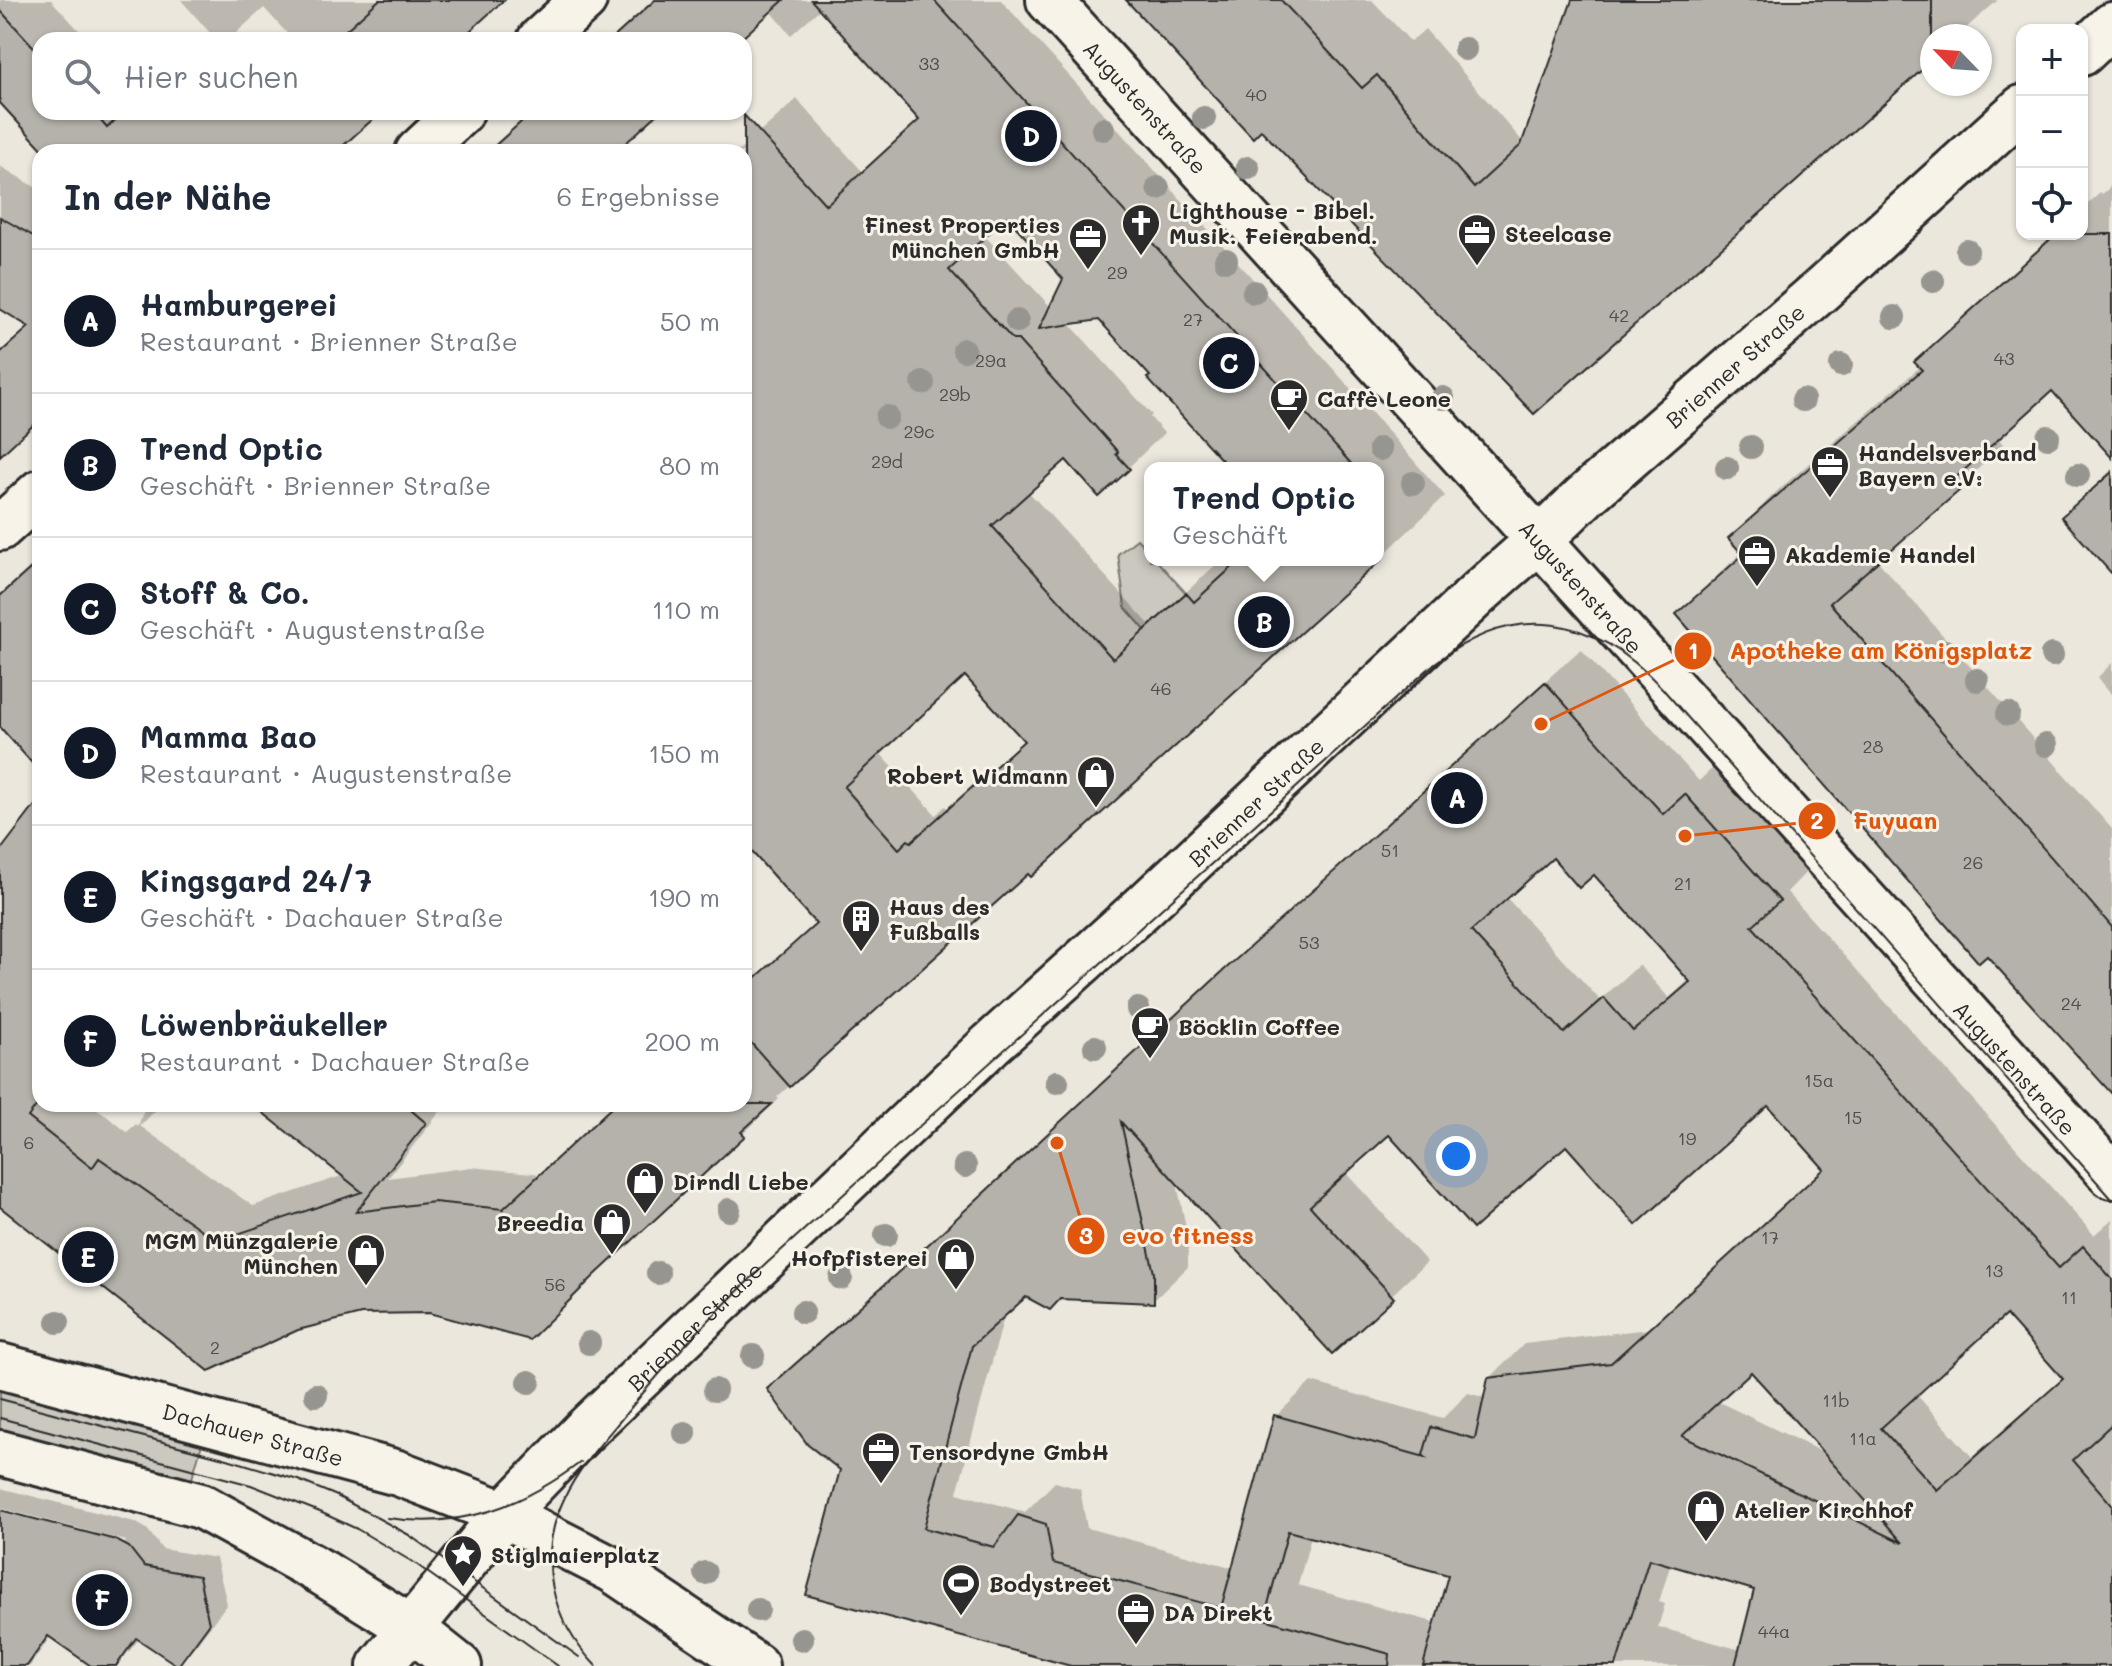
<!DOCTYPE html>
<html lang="de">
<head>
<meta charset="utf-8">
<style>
	:root { --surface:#fff; --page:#f6f6f7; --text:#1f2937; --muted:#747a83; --line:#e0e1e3; --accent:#111827 }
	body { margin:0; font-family:Mali,sans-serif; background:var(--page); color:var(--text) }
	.controls { position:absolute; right:24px; top:24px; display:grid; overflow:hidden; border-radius:16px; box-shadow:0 2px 6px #0004 }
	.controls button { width:72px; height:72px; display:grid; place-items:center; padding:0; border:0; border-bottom:2px solid var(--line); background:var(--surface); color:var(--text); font:40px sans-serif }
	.compass { position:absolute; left:1920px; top:24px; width:72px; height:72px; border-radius:50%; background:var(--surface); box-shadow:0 2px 6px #0004; rotate:295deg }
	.you { position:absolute; left:1456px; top:1156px; width:28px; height:28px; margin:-20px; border:6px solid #fff; border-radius:50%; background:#1a73e8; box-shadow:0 0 0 12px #1a73e833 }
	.badge { display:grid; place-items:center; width:52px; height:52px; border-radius:50%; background:var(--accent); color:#fff; font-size:26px; font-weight:700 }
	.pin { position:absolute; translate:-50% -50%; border:4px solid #fff; box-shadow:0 2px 8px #0006 }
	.popup { position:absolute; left:1144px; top:462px; width:240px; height:104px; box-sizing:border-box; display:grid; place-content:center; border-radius:16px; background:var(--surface); filter:drop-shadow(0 2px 6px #0005); font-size:26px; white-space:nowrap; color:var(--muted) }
	.popup b { font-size:30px; color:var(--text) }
	.popup::after { content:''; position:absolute; left:50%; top:100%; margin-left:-16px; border:16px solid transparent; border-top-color:var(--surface) }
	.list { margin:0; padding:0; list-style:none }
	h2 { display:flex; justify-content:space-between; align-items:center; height:104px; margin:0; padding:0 32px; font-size:34px }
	h2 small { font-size:26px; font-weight:400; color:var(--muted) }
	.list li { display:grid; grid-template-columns:52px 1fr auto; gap:24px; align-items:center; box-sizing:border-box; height:144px; padding:0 32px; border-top:2px solid var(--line) }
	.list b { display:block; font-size:30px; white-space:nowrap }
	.list p { margin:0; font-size:26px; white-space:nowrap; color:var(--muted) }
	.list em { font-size:26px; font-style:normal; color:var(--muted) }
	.icon { flex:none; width:44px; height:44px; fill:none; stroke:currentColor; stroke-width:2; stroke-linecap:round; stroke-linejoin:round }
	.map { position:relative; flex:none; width:2112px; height:1666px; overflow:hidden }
	.search { position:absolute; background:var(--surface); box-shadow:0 2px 6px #0004; left:32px; top:32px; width:720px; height:88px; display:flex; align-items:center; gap:20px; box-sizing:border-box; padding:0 28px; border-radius:24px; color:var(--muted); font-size:30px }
	.panel { position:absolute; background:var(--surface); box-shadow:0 2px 6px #0004; left:32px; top:144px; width:720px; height:968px; border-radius:24px }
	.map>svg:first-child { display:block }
	.green { fill:#cbc8bf; stroke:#7b7a75; stroke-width:2 }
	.shadow { fill:#0003; fill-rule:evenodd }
	.building { fill:#b5b2ab; stroke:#2b2b2b; stroke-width:2; fill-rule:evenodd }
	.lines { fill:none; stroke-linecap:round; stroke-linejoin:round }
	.minor-casing { stroke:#2b2b2b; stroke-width:50 }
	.major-casing { stroke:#2b2b2b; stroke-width:50 }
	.minor { stroke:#f7f3e8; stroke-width:44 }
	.major { stroke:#f7f3e8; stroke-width:44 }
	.tram { stroke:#2b2b2b; stroke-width:2 }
	.tree { fill:#97958f }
	.labels { text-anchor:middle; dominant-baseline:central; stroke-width:6; stroke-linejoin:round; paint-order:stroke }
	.number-label { font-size:18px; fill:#4e4d4b }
	.street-label { font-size:22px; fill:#2b2b2b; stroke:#f7f3e8 }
	.poi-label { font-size:22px; font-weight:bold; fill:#2b2b2b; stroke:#f7f3e8; text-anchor:start }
	.leader { fill:none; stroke:#df570e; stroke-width:3 }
	.callout-dot { fill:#df570e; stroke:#f7f3e8; stroke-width:3 }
	.mark-label { font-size:24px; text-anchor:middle; font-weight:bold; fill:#fff }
	.callout-label { font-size:24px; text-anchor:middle; font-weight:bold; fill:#df570e; stroke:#f7f3e8; stroke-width:6; stroke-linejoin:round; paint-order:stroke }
</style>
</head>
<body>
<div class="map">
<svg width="2112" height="1666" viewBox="0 0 2112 1666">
	<rect width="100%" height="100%" fill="#ebe7dd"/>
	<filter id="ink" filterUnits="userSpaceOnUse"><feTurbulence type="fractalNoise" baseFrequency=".0125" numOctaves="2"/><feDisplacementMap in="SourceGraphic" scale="16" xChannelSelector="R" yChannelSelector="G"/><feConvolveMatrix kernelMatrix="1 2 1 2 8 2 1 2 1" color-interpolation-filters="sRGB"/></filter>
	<g filter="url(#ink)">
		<g class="green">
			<path d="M1137,539L1150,553V560H1156L1186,593L1145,630L1125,607L1118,554Z"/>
			<path d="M0,1386L203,1440L191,1482L0,1432Z"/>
		</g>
		<g class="shadow">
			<path d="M0,0H51L88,40H40V112H377L328,152H48L0,100Z"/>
			<path d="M181,0H501L457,40H293L264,8L236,33L242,40H202L210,33Z"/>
			<path d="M653,0H1001L1306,338L1445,496L1378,560V468H1213L1223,459L1100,318L1069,323L1152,415L1150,417L1164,433L1128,468L1066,457L1028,491L1150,625L1221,560L1231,568L1240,560H1378L777,1097L779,1099L743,1134L597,1271L530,1338L0,1204V853L40,803V1104H91L127,1132L136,1124L138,1126L146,1104H162L140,1126L253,1206L344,1175L288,1104H446L388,1178L471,1167L541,1174L615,1104H744V988L817,922L744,840V152H738L797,99L862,171L920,118L821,8L791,35L770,10L737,40H609ZM1007,214L1065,279L1052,305H1049L984,235ZM965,673L1025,739L947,808L945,806L936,815L879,752Z"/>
			<path d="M1130,0H1372L1411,42L1425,29L1524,143L1574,0H1998L1957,36H1932V59L1534,411L1261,127Z"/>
			<path d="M530,112H657L613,152H486Z"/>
			<path d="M0,166L40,190V417L0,453V354L31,325L0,307Z"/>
			<path d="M2112,185V455L2052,388L1997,437L2003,444L1957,490L1877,560L2112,829V1092L1678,614L1742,552L1730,538L1776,492L1921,366L1917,362L1963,316L2054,234H2082V209L2100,193L2102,195Z"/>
			<path d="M2112,469V566L2064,517Z"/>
			<path d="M40,558V741L0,723V594Z"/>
			<path d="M1581,649L1699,781L1720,761L1813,865L1787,892L2094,1235L2112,1219V1666H1079L843,1469L770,1389L804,1355L930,1243L1259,938ZM1553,855L1594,872L1690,979L1669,998L1639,965L1600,1000L1506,897ZM1768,1104L1825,1167L1648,1329L1524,1344L1489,1379L1486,1398L1468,1393L1443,1418L1311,1382L1276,1416L1234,1568L1087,1528L1080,1489L1055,1482L1025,1512L957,1493L1005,1313L1026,1294L1153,1301L1188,1267V1237L1176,1179L1332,1351L1427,1262L1345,1172L1389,1132L1566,1144ZM2007,1312L2064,1377L1972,1457L1916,1394ZM1751,1369L1828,1455L1717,1401ZM1311,1536L1450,1574L1437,1623L1298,1585ZM1671,1563L1757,1589L1741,1650L1658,1627L1665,1604L1659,1602Z"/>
			<path d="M2112,663V695L2097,678Z"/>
			<path d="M0,1488L135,1522L147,1529L162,1549L216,1558L227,1604L195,1646L177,1665L140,1638L117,1666H94L51,1636L30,1666H0V1512L125,1544L126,1541L0,1508Z"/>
		</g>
		<g class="building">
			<path d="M379,0H504L460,40H335Z"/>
			<path d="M655,0H784L740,40H611Z"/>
			<path d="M811,0H934L1355,468H1229L1147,378L1150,376L1099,320L1039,329L1063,279L1007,217L949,270L1013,340H1018L1118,452L1116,454L1130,469L1099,497L1066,460L992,526L1113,659L1186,593L1194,602L1240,560H1381L1031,877L1028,874L790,1087L744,1035V988L816,924L744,843V115L826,205L919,120ZM965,676L1024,741L911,842L908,840L899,849L844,787Z"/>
			<path d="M1126,0H1281L1362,88L1377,75L1474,188L1521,145L1572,0H1932V61L1534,414L1261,130L1253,138Z"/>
			<path d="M0,10L40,54V112H93L107,128L124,112H381L336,152H45L0,103Z"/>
			<path d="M532,112H660L616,152H488Z"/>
			<path d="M0,217L40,240V419L0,456V353L29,327L0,309Z"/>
			<path d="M2056,234H2112V458L2052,391L1951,482L1959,491L1830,603L2112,927V1094L1987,956L1979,963L1676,614L1743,555L1728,538L1922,370L1914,362Z"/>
			<path d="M2112,472V574L2061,517Z"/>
			<path d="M40,560V772L0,727V596Z"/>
			<path d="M1545,682L1663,814L1685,794L1780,901L1752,926L2059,1268L2083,1246L2112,1279V1424L2073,1460L2112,1505V1666H1735L1754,1590L1649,1559L1616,1666H1423L1448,1575L1288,1531L1264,1619L1390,1654L1389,1666H1071L806,1595L840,1470L808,1445L767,1389L892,1278L1222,972ZM1553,858L1579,888L1594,875L1690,982L1633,1031L1604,998L1564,1033L1471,931ZM1768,1106L1824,1169L1611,1363L1488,1378L1475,1439L1431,1427L1423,1455L1425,1457L1274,1415L1221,1608L1053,1563L1046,1524L1018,1515L994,1547L924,1528L972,1346L1026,1297L1050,1310L1060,1299L1154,1303V1273L1121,1122L1332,1354L1394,1298L1310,1206L1389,1135L1473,1229L1566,1146L1636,1225ZM2006,1315L2063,1379L1937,1490L1881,1428ZM1751,1372L1781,1405L1903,1543L1682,1436Z"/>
			<path d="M40,799V1101L28,1117L92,1168L99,1158L217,1241L362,1192L252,1104H404L426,1123L356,1212L434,1202L503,1209L615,1104H772L741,1132L745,1136L594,1276L530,1340L429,1313L361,1314L298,1330L209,1371L0,1207V851Z"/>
			<path d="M0,1510L116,1540L129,1547L144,1566L199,1576L209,1624L178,1666L136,1638L116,1666H91L48,1636L27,1666H0Z"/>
		</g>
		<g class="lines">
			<defs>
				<g id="minor">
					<path id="s1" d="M1049,0C1404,392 1761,782 2112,1176"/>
					<path d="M540,40L584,0"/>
					<path d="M418,152L461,112"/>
					<path d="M0,528L40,492"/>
				</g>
				<g id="major">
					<path d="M2082,53L2112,25"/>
					<path id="s2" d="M0,1366L398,1473L495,1510L613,1570L756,1666"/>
					<path d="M0,1453L201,1506L323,1573L411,1628L459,1666"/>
					<path id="s3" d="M380,1666L504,1514L584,1431L991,1044L1142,908L1481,591L1539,540L1585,496L1820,291L2022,108"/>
				</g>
			</defs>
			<use href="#minor" class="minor-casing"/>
			<use href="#major" class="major-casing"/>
			<use href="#minor" class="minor"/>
			<use href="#major" class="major"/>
			<g class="tram">
				<path d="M0,1399L224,1458L298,1480L337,1496L409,1535L579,1657"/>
				<path d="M0,1418L251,1485L320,1512L357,1529L416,1564L558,1666"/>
				<path d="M387,1518C462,1529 521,1507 581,1462"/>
				<path d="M596,1666C551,1620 536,1558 564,1499C579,1466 606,1438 629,1410C671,1358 717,1310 766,1264L1435,663C1516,601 1593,615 1661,687L2112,1199"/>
			</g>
		</g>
		<g class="tree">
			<circle cx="1465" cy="49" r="12"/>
			<circle cx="1204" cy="118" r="12"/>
			<circle cx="1103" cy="129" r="12"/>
			<circle cx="1248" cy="168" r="12"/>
			<circle cx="1158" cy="188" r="12"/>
			<circle cx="1967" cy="251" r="12"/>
			<circle cx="1226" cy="260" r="12"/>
			<circle cx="1933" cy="281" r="12"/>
			<circle cx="1254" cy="292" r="12"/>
			<circle cx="1894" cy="317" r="12"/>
			<circle cx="1017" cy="321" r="12"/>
			<circle cx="964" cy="350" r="12"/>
			<circle cx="1841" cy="365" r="12"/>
			<circle cx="923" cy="383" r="12"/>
			<circle cx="1443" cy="398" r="12"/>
			<circle cx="1803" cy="400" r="12"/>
			<circle cx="887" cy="417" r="12"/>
			<circle cx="2048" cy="437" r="12"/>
			<circle cx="1751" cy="447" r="12"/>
			<circle cx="1380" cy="449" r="12"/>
			<circle cx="1727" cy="468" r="12"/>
			<circle cx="2078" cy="475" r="12"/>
			<circle cx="1413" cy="483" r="12"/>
			<circle cx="1945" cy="651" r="12"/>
			<circle cx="2052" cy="655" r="12"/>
			<circle cx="1977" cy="680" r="12"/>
			<circle cx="2008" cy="714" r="12"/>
			<circle cx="2046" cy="745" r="12"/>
			<circle cx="1138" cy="1009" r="12"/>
			<circle cx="1095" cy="1047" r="12"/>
			<circle cx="1057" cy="1082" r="12"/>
			<circle cx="965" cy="1166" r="12"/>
			<circle cx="729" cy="1210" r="12"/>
			<circle cx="886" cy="1235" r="12"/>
			<circle cx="658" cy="1273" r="12"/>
			<circle cx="841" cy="1278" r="12"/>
			<circle cx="803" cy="1312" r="12"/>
			<circle cx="58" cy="1322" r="12"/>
			<circle cx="589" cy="1343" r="12"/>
			<circle cx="753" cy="1356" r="12"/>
			<circle cx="529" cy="1382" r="12"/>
			<circle cx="715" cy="1390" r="12"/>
			<circle cx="316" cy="1395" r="12"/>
			<circle cx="685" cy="1433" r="12"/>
			<circle cx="705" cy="1573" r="12"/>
			<circle cx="758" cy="1610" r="12"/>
			<circle cx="802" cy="1639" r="12"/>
		</g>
	</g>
	<defs>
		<symbol id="church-pin" viewBox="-11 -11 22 30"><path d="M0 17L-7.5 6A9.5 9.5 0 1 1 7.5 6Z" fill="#2b2b2b" stroke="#f7f3e8"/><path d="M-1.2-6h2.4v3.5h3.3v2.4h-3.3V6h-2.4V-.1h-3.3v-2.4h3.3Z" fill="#fff"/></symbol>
		<symbol id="office-pin" viewBox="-11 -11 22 30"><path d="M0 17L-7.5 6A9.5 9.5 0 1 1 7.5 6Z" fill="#2b2b2b" stroke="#f7f3e8"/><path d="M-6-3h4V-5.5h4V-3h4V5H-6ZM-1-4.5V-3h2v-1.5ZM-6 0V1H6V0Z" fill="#fff"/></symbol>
		<symbol id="cafe-pin" viewBox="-11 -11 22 30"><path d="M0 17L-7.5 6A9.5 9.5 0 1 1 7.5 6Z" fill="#2b2b2b" stroke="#f7f3e8"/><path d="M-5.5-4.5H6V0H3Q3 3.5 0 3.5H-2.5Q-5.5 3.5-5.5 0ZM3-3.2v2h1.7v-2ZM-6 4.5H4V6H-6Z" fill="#fff"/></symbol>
		<symbol id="shop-pin" viewBox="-11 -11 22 30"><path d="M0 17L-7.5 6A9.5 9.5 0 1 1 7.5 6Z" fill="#2b2b2b" stroke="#f7f3e8"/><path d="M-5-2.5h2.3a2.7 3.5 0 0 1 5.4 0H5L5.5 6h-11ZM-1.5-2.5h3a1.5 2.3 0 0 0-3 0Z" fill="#fff"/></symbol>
		<symbol id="building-pin" viewBox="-11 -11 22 30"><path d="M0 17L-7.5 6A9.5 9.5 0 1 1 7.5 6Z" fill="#2b2b2b" stroke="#f7f3e8"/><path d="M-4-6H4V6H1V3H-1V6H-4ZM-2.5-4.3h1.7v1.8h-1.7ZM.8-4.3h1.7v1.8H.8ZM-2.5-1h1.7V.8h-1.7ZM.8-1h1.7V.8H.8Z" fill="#fff"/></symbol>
		<symbol id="sight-pin" viewBox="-11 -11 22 30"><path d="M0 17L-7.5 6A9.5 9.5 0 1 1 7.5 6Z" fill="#2b2b2b" stroke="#f7f3e8"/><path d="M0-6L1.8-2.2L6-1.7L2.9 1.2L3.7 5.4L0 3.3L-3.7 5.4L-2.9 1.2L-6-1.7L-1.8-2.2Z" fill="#fff"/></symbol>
		<symbol id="stadium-pin" viewBox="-11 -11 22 30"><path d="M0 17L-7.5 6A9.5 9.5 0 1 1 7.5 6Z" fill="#2b2b2b" stroke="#f7f3e8"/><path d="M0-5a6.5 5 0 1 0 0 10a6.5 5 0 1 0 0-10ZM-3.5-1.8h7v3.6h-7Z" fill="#fff"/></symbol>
	</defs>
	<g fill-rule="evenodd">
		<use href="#church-pin" x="1119" y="201" width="44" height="60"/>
		<use href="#office-pin" x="1455" y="211" width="44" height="60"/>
		<use href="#office-pin" x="1066" y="215" width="44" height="60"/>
		<use href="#cafe-pin" x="1267" y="376" width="44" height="60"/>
		<use href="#office-pin" x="1808" y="443" width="44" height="60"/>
		<use href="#office-pin" x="1735" y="532" width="44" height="60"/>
		<use href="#shop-pin" x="1074" y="753" width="44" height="60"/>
		<use href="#building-pin" x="839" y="897" width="44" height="60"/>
		<use href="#cafe-pin" x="1128" y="1004" width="44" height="60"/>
		<use href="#shop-pin" x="623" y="1159" width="44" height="60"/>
		<use href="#shop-pin" x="590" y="1200" width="44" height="60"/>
		<use href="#shop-pin" x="344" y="1231" width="44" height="60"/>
		<use href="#shop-pin" x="934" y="1235" width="44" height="60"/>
		<use href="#office-pin" x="859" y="1429" width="44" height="60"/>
		<use href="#shop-pin" x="1684" y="1487" width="44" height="60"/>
		<use href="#sight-pin" x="441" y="1532" width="44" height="60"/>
		<use href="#stadium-pin" x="939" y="1561" width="44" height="60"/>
		<use href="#office-pin" x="1114" y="1590" width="44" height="60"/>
	</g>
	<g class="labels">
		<g class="number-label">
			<text x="929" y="63">33</text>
			<text x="1256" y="94">40</text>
			<text x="1117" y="272">29</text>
			<text x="1619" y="315">42</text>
			<text x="1193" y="319">27</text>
			<text x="2004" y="358">43</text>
			<text x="991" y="360">29a</text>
			<text x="955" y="394">29b</text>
			<text x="919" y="431">29c</text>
			<text x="887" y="461">29d</text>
			<text x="1161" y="688">46</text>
			<text x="1873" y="746">28</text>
			<text x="1390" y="850">51</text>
			<text x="1973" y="862">26</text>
			<text x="1683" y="883">21</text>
			<text x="1309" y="942">53</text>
			<text x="2071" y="1003">24</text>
			<text x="1819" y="1080">15a</text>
			<text x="1853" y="1117">15</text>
			<text x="1687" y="1138">19</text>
			<text x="29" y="1142">6</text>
			<text x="1770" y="1237">17</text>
			<text x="1994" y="1270">13</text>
			<text x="555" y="1284">56</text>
			<text x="2069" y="1297">11</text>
			<text x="215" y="1347">2</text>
			<text x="1836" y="1400">11b</text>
			<text x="1863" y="1438">11a</text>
			<text x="1774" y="1631">44a</text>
		</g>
		<g class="street-label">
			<text stroke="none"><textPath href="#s1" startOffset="144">Augustenstraße</textPath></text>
			<text stroke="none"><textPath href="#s3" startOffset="1880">Brienner Straße</textPath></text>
			<text stroke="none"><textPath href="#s1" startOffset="792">Augustenstraße</textPath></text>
			<text stroke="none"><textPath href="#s3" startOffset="1232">Brienner Straße</textPath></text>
			<text stroke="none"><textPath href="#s1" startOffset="1440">Augustenstraße</textPath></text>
			<text stroke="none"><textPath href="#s3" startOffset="464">Brienner Straße</textPath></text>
			<text stroke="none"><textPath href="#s2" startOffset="262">Dachauer Straße</textPath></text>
		</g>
		<g class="poi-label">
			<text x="1169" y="210">Lighthouse - Bibel.<tspan x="1169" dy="25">Musik. Feierabend.</tspan></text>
			<text x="1060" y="224" text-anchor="end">Finest Properties<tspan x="1060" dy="25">München GmbH</tspan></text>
			<text x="1505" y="233">Steelcase</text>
			<text x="1317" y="398">Caffè Leone</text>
			<text x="1858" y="452">Handelsverband<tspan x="1858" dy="25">Bayern e.V:</tspan></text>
			<text x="1785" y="554">Akademie Handel</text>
			<text x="1068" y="775" text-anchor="end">Robert Widmann</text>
			<text x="889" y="906">Haus des<tspan x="889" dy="25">Fußballs</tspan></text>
			<text x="1178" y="1026">Böcklin Coffee</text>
			<text x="673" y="1181">Dirndl Liebe</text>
			<text x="584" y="1222" text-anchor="end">Breedia</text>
			<text x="338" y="1240" text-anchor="end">MGM Münzgalerie<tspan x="338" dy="25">München</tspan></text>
			<text x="928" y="1257" text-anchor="end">Hofpfisterei</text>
			<text x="909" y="1451">Tensordyne GmbH</text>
			<text x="1734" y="1509">Atelier Kirchhof</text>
			<text x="491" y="1554">Stiglmaierplatz</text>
			<text x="989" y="1583">Bodystreet</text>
			<text x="1164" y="1612">DA Direkt</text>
		</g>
	</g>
	<path class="leader" d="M1541 724L1693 651M1685 836L1817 821M1057 1143L1086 1236"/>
	<g class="callout-dot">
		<circle cx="1541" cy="724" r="8"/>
		<circle cx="1685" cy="836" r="8"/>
		<circle cx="1057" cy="1143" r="8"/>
		<circle cx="1693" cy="651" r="20"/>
		<circle cx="1817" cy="821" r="20"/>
		<circle cx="1086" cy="1236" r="20"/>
	</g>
	<g class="mark-label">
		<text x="1693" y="659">1</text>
		<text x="1817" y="829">2</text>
		<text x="1086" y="1244">3</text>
	</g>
	<g class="callout-label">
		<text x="1881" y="659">Apotheke am Königsplatz</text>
		<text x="1895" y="829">Fuyuan</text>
		<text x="1188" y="1244">evo fitness</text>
	</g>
</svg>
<div class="controls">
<button>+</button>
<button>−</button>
<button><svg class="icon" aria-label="locate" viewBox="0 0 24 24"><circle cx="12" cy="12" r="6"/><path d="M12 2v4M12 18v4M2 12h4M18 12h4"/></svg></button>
</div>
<svg class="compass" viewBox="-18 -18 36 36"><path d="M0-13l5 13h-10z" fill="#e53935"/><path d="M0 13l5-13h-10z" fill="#747a83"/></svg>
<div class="you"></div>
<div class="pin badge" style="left:1457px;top:798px">A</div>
<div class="pin badge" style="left:1264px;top:622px">B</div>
<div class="popup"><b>Trend Optic</b>Geschäft</div>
<div class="pin badge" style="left:1229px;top:363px">C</div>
<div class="pin badge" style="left:1031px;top:136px">D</div>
<div class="pin badge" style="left:88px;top:1257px">E</div>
<div class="pin badge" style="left:102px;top:1600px">F</div>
<div class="search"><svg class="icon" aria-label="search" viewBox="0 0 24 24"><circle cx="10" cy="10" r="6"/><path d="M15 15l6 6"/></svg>Hier suchen</div>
<section class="panel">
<h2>In der Nähe<small>6 Ergebnisse</small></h2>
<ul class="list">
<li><span class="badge">A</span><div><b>Hamburgerei</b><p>Restaurant · Brienner Straße</p></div><em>50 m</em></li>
<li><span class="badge">B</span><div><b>Trend Optic</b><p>Geschäft · Brienner Straße</p></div><em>80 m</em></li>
<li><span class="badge">C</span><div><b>Stoff &amp; Co.</b><p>Geschäft · Augustenstraße</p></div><em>110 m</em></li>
<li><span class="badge">D</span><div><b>Mamma Bao</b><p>Restaurant · Augustenstraße</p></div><em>150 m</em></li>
<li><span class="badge">E</span><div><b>Kingsgard 24/7</b><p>Geschäft · Dachauer Straße</p></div><em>190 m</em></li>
<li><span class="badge">F</span><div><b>Löwenbräukeller</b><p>Restaurant · Dachauer Straße</p></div><em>200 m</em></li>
</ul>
</section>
</div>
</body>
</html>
